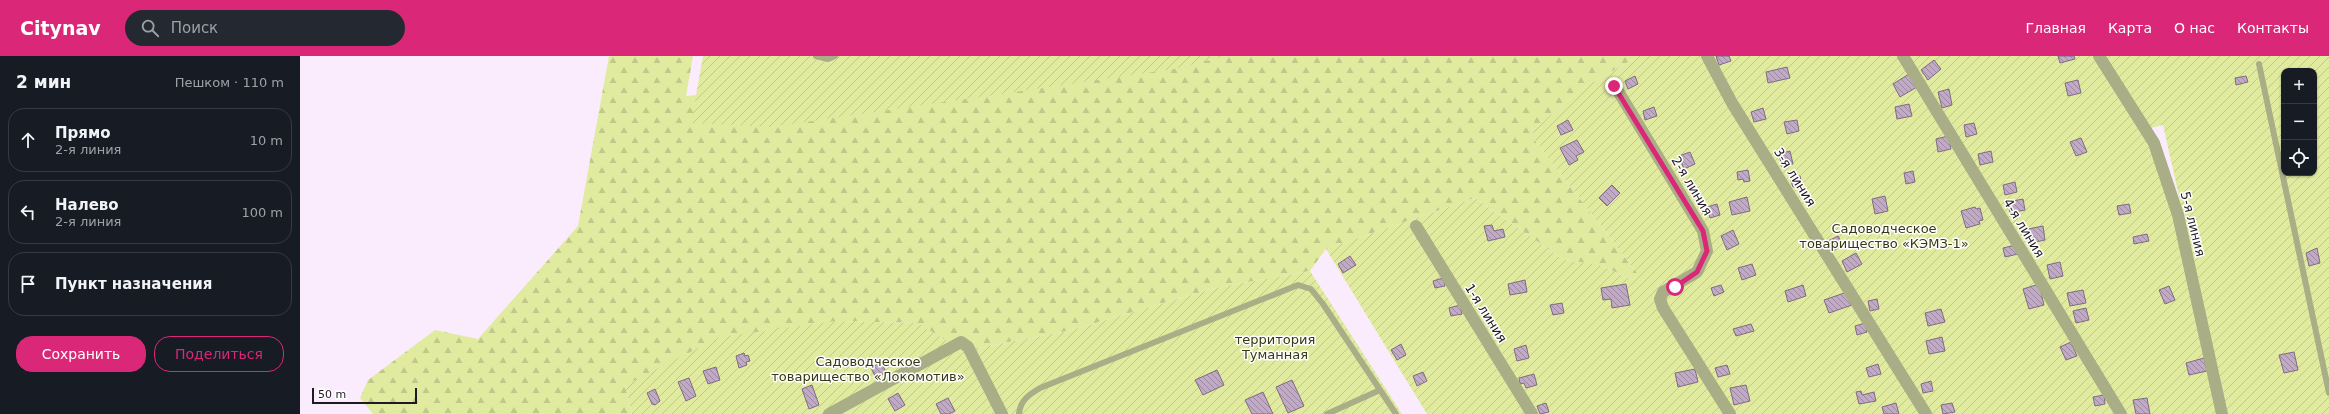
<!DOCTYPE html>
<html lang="ru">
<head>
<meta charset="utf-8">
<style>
	:root { --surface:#171b24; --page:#242831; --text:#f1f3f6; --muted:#9ea1a6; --line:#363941; --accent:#db2777 }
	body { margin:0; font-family:"DejaVu Sans",sans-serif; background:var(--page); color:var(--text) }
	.controls { position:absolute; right:12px; top:12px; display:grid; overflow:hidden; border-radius:8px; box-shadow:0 1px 3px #0004 }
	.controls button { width:36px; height:36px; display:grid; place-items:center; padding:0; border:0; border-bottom:1px solid var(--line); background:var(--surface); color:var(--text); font:20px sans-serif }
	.scale { position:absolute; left:12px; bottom:10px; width:105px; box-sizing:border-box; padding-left:4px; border:2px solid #211822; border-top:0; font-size:11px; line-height:14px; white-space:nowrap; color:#211822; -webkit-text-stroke:3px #fff; paint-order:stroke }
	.stop { position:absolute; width:12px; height:12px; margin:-9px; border:3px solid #db2777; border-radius:50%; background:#fff }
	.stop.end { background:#db2777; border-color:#fff; box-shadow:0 1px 4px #0008 }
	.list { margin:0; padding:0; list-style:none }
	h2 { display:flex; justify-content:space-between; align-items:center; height:52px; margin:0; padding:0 16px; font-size:17px }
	h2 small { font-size:13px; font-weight:400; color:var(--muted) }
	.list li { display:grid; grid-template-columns:26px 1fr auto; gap:12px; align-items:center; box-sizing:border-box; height:64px; margin:0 8px 8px; padding:0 8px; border:1px solid var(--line); border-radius:16px }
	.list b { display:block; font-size:15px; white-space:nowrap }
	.list p { margin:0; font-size:13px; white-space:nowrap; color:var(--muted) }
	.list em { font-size:13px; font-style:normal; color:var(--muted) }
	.actions { display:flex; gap:8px; padding:12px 16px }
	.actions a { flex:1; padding:9px 0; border:1px solid var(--accent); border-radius:16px; text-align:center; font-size:14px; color:var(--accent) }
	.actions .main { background:var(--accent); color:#fff }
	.icon { flex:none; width:22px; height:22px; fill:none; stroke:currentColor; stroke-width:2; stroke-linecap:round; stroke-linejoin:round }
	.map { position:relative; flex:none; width:2029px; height:358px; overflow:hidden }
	header { display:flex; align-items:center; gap:24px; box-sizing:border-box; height:56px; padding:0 20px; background:var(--accent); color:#fff }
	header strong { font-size:19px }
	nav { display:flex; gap:22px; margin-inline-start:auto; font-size:14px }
	.search { width:280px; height:36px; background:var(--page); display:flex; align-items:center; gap:10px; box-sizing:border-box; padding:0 14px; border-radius:22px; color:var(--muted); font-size:15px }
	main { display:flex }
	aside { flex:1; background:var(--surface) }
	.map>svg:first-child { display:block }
	.forest { fill:url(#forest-firs) }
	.garden { fill:url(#garden-furrows); fill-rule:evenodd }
	.building { fill:url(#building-back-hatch); stroke:#7f6b83 }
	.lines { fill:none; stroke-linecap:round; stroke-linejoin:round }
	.service { stroke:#a9ae87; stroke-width:6 }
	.minor { stroke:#a9ae87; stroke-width:12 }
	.route { stroke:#db2777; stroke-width:5 }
	.labels { text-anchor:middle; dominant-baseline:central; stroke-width:3; stroke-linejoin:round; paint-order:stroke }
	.street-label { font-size:13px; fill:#211822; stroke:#fff }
	.park-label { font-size:13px; fill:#363a12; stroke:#fff }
</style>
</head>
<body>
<header>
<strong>Citynav</strong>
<div class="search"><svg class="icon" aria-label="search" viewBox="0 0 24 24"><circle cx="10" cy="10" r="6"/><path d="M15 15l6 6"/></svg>Поиск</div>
<nav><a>Главная</a><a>Карта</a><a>О нас</a><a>Контакты</a></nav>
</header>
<main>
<aside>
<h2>2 мин<small>Пешком · 110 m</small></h2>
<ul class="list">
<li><svg class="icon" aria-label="ahead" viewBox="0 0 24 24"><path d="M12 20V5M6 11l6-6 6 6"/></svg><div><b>Прямо</b><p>2-я линия</p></div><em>10 m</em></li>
<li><svg class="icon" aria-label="left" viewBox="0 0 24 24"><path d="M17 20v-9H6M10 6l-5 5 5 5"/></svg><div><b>Налево</b><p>2-я линия</p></div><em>100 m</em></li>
<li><svg class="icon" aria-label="arrive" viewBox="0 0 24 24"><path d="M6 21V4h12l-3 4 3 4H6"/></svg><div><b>Пункт назначения</b></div></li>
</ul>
<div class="actions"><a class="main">Сохранить</a><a>Поделиться</a></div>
</aside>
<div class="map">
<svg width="2029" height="358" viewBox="0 0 2029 358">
	<defs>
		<pattern id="forest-firs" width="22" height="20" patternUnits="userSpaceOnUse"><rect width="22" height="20" fill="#e1eba0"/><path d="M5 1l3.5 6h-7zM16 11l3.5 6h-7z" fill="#c1c98a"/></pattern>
		<pattern id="garden-furrows" width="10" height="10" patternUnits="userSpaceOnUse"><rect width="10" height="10" fill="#e1eba0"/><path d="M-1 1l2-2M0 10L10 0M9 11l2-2" fill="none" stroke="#c1c98a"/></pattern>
		<pattern id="building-back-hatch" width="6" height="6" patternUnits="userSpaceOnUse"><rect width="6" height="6" fill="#c0aac5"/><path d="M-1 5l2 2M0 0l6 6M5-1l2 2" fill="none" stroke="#9c89a0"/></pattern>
	</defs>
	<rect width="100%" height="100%" fill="#faecfd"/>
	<path class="forest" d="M309,0H393L386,40L836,0H1339L1283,32L1232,75L1236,86L1338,218L1333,224L1297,208L1264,204L1175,142L1026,193L1010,215L915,232L772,274L672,293L665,296L617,267L536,265L325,329L332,358H73L60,342L68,324L135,274L178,283L278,170Z"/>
	<g class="garden">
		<path d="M403,0H925L874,13L470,71L391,67Z"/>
		<path d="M1339,0H1794L1851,90L1873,151L1918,358H1127L1026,193L1175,142L1264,204L1297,208L1333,224L1338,218L1236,86L1232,75L1283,32Z"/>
		<path d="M1805,0H2029V358H1928L1863,69L1851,72ZM1984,15H2014V117H1984Z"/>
		<path d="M1010,215L1102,358H706L672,293L772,274L915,232Z"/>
		<path d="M536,265L618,267L665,296L697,358H332L325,329L420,281Z"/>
	</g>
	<g class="building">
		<path d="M1416,0H1429L1431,5L1419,9Z"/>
		<path d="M1758,0H1774L1775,3L1760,7Z"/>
		<path d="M1634,4L1641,13L1628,24L1621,14Z"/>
		<path d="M1487,11L1490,22L1468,27L1466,16Z"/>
		<path d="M1609,18L1617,31L1600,41L1593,28Z"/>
		<path d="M1335,20L1338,28L1328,33L1325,25Z"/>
		<path d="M1946,20L1948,26L1936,29L1935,22Z"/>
		<path d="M1778,24L1781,37L1768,40L1765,27Z"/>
		<path d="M1649,33L1652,49L1642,52L1638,36Z"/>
		<path d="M1609,48L1612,60L1597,63L1595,51Z"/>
		<path d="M1354,51L1357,60L1345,64L1343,55Z"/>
		<path d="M1463,52L1466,63L1454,66L1451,56Z"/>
		<path d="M1268,64L1273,74L1261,79L1257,70Z"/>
		<path d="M1497,64L1499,75L1487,78L1484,66Z"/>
		<path d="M1674,67L1677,78L1666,81L1664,69Z"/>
		<path d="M1648,80L1651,93L1638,96L1636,83Z"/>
		<path d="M1781,82L1787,96L1776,100L1770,86Z"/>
		<path d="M1277,84L1284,96L1276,100L1278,104L1269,109L1260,92Z"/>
		<path d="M1490,95L1493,108L1482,111L1479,98Z"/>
		<path d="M1691,95L1693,106L1680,109L1678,98Z"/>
		<path d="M1390,96L1395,108L1384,113L1379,100Z"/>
		<path d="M1448,114L1450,125L1444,126L1443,123L1438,124L1437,116Z"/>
		<path d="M1613,115L1615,126L1606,128L1604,117Z"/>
		<path d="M1500,120L1502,129L1493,131L1490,122Z"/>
		<path d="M1715,126L1717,136L1705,139L1703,129Z"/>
		<path d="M1312,129L1320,137L1307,150L1299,142Z"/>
		<path d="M1585,140L1588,155L1575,158L1572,143Z"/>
		<path d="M1447,141L1450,155L1432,159L1429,146Z"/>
		<path d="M1723,143L1725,154L1710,157L1708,146Z"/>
		<path d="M1417,148L1420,159L1410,162L1407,151Z"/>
		<path d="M1829,148L1831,157L1819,159L1817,150Z"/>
		<path d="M1675,151L1676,153L1680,152L1683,164L1679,165L1680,168L1666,172L1661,155Z"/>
		<path d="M1192,169L1194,175L1203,173L1205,181L1188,185L1184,170Z"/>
		<path d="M1743,170L1745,184L1731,187L1728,173Z"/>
		<path d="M1433,174L1439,188L1427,194L1421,180Z"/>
		<path d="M1847,178L1849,185L1834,188L1833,181Z"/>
		<path d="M1538,180L1543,189L1533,195L1528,185Z"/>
		<path d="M1716,189L1718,198L1705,201L1703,192Z"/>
		<path d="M2017,192L2020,207L2009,210L2006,197Z"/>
		<path d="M1556,197L1562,208L1547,216L1542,205Z"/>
		<path d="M1050,200L1056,209L1043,217L1038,208Z"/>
		<path d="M1760,206L1763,220L1750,223L1747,209Z"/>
		<path d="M1452,208L1456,219L1442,224L1438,212Z"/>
		<path d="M1143,222L1145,230L1135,232L1133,225Z"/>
		<path d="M1225,224L1227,236L1210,239L1208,228Z"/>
		<path d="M1326,228L1330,249L1312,252L1311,243L1303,244L1301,232Z"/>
		<path d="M1739,228L1744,249L1729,253L1723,233Z"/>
		<path d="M1421,229L1424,236L1414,240L1411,232Z"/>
		<path d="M1503,229L1506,240L1488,246L1485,235Z"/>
		<path d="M1869,230L1875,244L1865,248L1859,234Z"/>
		<path d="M1783,234L1786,247L1770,250L1767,237Z"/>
		<path d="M1547,236L1552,249L1529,257L1524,244Z"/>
		<path d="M1577,243L1579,253L1570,255L1568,245Z"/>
		<path d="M1262,247L1264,257L1253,259L1250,249Z"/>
		<path d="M1160,249L1162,258L1151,260L1149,252Z"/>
		<path d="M1786,252L1789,264L1776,267L1773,255Z"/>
		<path d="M1641,253L1645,266L1628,270L1625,257Z"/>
		<path d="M1565,267L1567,276L1557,279L1555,270Z"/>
		<path d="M1451,268L1454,275L1436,280L1433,273Z"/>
		<path d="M1642,281L1645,295L1629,298L1626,285Z"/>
		<path d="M1771,286L1777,300L1766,304L1760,291Z"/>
		<path d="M1101,288L1106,299L1097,304L1091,294Z"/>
		<path d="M1226,289L1229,302L1217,305L1214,293Z"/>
		<path d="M1994,296L1998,314L1984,317L1979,299Z"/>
		<path d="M444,297L445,300L448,299L450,305L446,306L447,309L439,312L436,300Z"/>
		<path d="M1904,302L1907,315L1889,319L1886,307Z"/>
		<path d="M581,306L586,316L576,322L571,312Z"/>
		<path d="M1578,308L1581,318L1569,321L1566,312Z"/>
		<path d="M1427,309L1430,318L1418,321L1415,312Z"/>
		<path d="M416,311L420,324L408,328L403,315Z"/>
		<path d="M1395,313L1398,326L1378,331L1375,317Z"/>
		<path d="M917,314L924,329L903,339L895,324Z"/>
		<path d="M1123,316L1127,325L1117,330L1113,320Z"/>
		<path d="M1234,318L1237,329L1226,332L1224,327L1220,328L1219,322Z"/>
		<path d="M389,322L396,340L386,345L378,326Z"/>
		<path d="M992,324L1004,350L988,357L976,331Z"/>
		<path d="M1631,325L1633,335L1623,337L1621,328Z"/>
		<path d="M512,329L519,349L509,353L502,333Z"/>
		<path d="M1446,329L1450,345L1434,349L1430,332Z"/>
		<path d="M355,333L360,345L355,349L352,348L347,337Z"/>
		<path d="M1561,335L1562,339L1574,336L1576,345L1559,348L1556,336Z"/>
		<path d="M963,336L973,358H952L945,344Z"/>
		<path d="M598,337L605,349L595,355L588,343Z"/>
		<path d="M1804,339L1805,348L1795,350L1793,341Z"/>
		<path d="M648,342L655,355L649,358H641L636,348Z"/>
		<path d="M1847,342L1850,358H1836L1833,344Z"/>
		<path d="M1246,347L1249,356L1240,358L1237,350Z"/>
		<path d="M1596,347L1599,358H1584L1582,351Z"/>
		<path d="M1652,347L1655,356L1643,358L1641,349Z"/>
	</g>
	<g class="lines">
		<g class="service">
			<path d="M516,0L528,3L535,0"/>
			<path d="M1959,8L2029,337"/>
			<path d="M719,358C720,344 730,338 740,332L998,229L1011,233L1023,248L1096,358"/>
			<path d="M1027,358L1080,334"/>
		</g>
		<g class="minor">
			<path d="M1407,0L1432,47L1626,358"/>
			<path d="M1603,0L1821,358"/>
			<path d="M1799,0L1854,87L1878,159L1922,358"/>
			<path d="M1315,30L1403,175L1407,195L1397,216L1363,236L1360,243L1363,252L1430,358"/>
			<path d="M1116,170L1232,358"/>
			<path d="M529,358L661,286L668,291L702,358"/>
		</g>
	</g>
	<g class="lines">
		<path class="route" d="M1314,30L1403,175L1407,195L1397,216L1375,231"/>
	</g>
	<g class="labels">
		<g class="street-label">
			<text transform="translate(1495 121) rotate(58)">3-я линия</text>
			<text transform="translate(1392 130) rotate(59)">2-я линия</text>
			<text transform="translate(1893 168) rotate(76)">5-я линия</text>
			<text transform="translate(1724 172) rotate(59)">4-я линия</text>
			<text transform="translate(1186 257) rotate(58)">1-я линия</text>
		</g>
		<g class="park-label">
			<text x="1584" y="172">Садоводческое<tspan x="1584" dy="15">товарищество «КЭМЗ-1»</tspan></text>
			<text x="975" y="283">территория<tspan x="975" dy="15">Туманная</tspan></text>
			<text x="568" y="305">Садоводческое<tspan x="568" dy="15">товарищество «Локомотив»</tspan></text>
		</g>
	</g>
</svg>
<div class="controls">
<button>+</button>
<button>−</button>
<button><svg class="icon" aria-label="locate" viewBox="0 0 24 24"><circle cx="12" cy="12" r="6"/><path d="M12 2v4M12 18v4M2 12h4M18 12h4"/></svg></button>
</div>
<div class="scale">50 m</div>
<div class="stop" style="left:1375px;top:231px"></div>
<div class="stop end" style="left:1314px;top:30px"></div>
</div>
</main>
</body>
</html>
